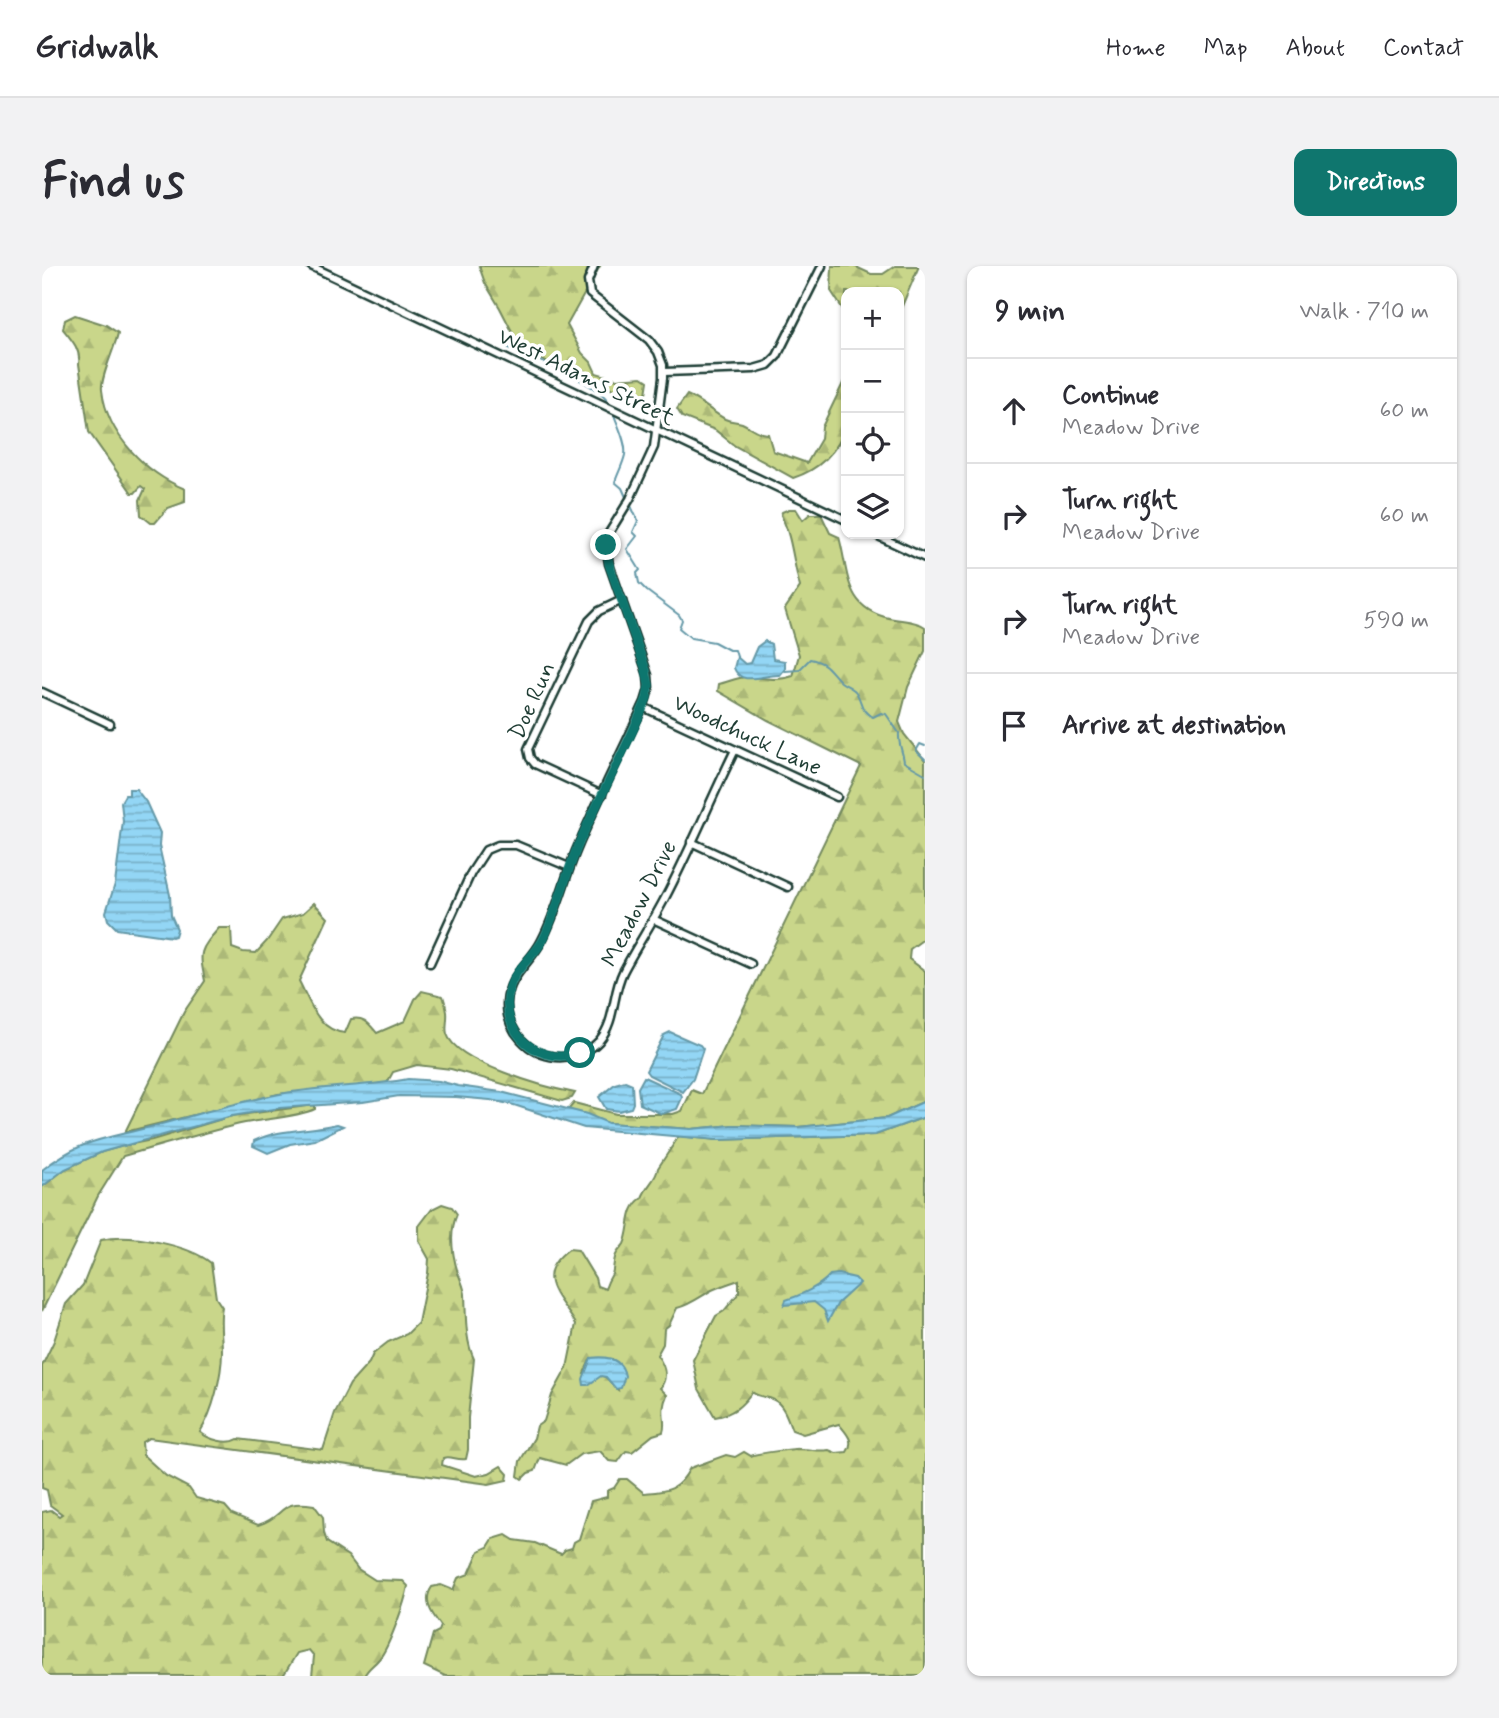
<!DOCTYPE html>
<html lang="en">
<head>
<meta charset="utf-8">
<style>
	:root { --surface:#fff; --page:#f2f2f3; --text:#2b2b33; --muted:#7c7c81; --line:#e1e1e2; --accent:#0f766e }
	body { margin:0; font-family:Mynerve,sans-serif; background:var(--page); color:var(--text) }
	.controls { position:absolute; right:21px; top:21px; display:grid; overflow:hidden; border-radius:14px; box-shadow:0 2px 5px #0004 }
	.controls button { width:63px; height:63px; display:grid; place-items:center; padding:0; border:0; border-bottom:2px solid var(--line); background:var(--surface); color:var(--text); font:35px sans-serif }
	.stop { position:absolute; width:21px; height:21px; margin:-16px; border:5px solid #0f766e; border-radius:50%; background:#fff }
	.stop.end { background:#0f766e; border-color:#fff; box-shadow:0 2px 7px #0008 }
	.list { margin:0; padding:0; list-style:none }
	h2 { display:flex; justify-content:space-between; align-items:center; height:91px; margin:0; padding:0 28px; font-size:30px }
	h2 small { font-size:23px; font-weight:400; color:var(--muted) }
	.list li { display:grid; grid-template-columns:46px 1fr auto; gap:21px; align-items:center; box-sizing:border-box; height:105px; padding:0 28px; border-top:2px solid var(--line) }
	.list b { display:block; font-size:26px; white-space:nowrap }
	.list p { margin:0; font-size:23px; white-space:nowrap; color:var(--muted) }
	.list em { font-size:23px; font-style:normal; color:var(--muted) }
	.icon { flex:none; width:38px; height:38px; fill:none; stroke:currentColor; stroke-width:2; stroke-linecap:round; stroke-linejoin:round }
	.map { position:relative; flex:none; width:883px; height:1410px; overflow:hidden; border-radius:14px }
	header { display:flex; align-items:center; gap:42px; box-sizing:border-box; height:98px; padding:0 35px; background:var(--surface); border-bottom:2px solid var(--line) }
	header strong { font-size:33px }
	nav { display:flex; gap:38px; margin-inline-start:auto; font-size:24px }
	.intro { display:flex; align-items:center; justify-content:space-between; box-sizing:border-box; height:168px; padding:0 42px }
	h1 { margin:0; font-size:49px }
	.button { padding:18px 32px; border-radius:14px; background:var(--accent); color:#fff; font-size:24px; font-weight:700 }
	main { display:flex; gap:42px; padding:0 42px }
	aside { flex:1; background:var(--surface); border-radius:14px; box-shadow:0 2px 5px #0004 }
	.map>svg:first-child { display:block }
	.forest { fill:url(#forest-firs); stroke:#748a5f; stroke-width:2; fill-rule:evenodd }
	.water { fill:url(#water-rules); stroke:#6599a8; stroke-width:2 }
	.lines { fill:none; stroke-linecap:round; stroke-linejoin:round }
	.stream { stroke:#6599a8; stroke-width:2 }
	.minor-casing { stroke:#1f3d34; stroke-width:11 }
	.minor { stroke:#fff; stroke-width:6 }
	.route { stroke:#0f766e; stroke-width:9 }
	.labels { text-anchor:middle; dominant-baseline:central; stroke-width:7; stroke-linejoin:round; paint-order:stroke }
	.street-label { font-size:23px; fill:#1f3d34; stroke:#fff }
</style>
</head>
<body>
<header>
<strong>Gridwalk</strong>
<nav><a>Home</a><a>Map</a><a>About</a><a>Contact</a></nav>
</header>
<div class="intro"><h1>Find us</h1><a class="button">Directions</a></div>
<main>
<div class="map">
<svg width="883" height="1410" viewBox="0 0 883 1410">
	<defs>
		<pattern id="forest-firs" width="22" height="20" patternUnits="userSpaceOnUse" patternTransform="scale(1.75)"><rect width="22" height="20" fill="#c9d68a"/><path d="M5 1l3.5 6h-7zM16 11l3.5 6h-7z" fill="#acb978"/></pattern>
		<pattern id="water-rules" width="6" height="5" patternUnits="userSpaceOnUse" patternTransform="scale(1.75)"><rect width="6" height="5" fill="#93d6f5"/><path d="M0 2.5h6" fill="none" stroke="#77afc7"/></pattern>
	</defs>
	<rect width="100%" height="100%" fill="#fff"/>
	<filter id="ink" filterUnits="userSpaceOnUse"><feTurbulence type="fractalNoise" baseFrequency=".0143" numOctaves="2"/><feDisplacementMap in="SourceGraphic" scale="14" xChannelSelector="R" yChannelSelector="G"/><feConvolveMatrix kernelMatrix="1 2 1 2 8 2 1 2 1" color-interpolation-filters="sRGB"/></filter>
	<g filter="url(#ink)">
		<g class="forest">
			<path d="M437,0H558L525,59L540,87L549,96L554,107L575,113L600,111L606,115L604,128L592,130L571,123L539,103L504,96L476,77L458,42L443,17Z"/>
			<path d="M790,0H812L829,8H841L853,0H877L857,47V26H804V48L789,25Z"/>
			<path d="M33,49L64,59L76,67C73,82 58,112 60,124C65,169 104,207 143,223V236L126,242L113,257H109L99,249L98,234L103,223L99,220L93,227H90L47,166L37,98C39,84 30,74 21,63L23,54Z"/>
			<path d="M804,111C804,126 808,146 804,160C796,186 776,204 751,212L693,180L673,164L640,151L635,143L645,129C659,135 670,146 683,153C689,156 694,155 700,157C709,161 715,168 726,168L731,185L765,197L779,173L780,161Z"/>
			<path d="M747,243H754L761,254L768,248H779L788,267L797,271C807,307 802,342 847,352C859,355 873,354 883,361V385L866,421L857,456L862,468L883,494V672L868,683L867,693L883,705V835L845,852L756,861L691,859L649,863L566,857L526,844L532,837L574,848H631L640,845L650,824L660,828L819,500L726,454L676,425L677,418C686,416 696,411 705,411C721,411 735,416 751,410L757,389L743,343L758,321C751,296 750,271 739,249L740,246Z"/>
			<path d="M272,637L286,652L257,715C268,736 276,765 303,767L309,753C322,750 327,758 335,767L363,755L373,733L380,725L401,730C403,735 404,741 405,746C406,753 403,762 405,768C414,797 506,822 533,827L530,832L520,835L409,803L375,799L351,806L345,817L236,828L83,866L142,746L163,715C157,685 157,685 177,662H189L190,682L201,686L214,687L225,675L240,653L261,647Z"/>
			<path d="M273,839V843C256,851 223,853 203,857C162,866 122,879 81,890L56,930L0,1045V921L23,903L60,886L85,879L110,874L190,850Z"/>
			<path d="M883,851V1410H403L382,1400L391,1368L397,1365L399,1360C390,1348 380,1335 390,1321L399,1319L411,1324L416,1312L427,1308L437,1285L446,1281L451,1273L464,1269L472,1274L493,1277L519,1288L523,1284L530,1282L532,1276L537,1273L549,1235L565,1231V1225L572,1222L578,1213H585L602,1227C626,1225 636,1225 648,1202L684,1189L693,1191L702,1186L709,1190C712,1188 754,1182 759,1183C771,1183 774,1186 787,1184L794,1187L805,1186C813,1175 805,1168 797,1158L761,1168L750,1164C746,1154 742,1139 732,1134C724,1130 717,1132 710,1126C700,1140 691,1148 673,1151L657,1123L651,1094L674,1050L682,1045L697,1027V1014C688,1017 679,1020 670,1024C659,1030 648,1039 635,1042L627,1059L622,1063L621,1078L615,1089C623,1100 627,1111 618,1122L625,1129C617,1147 625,1154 621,1166L611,1169L590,1186L584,1185L576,1196L567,1195L558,1185L539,1188L524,1199L498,1192L493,1205L486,1207L480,1213L476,1210L478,1195L492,1172L495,1160L502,1155L510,1129L525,1102L534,1058C516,1029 490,1010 527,983L536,984L553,1012L555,1020L563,1023C565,1017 567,1013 570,1008C572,1003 571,993 575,987C577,984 580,981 582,978C589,963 584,942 600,932C604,920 615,913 616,902L637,870L675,874L833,869ZM549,1092L570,1093L576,1124C567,1118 566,1105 552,1112L542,1107Z"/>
			<path d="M400,938L410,941L415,948C407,966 410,988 416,1007C419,1014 422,1021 423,1028C424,1049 423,1074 432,1093L426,1152V1184L424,1193C415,1195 409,1189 401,1192L400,1199L434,1210L447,1207L459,1200L466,1208L465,1214L447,1218L107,1172L100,1176L101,1189L124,1210L147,1222L154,1232L183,1240L190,1248L216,1259C245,1250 235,1233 272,1239L281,1251L282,1267L285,1276L306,1290L316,1303L333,1314L361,1315L366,1320C363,1336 347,1382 337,1393C331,1400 326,1402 322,1410H270L272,1390L267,1384L255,1387L241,1410H0V1246L9,1244L17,1250L20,1248L8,1239L5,1224L0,1222V1100L12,1075L24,1038L41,1019L59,974C88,967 147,979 169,997L174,1032L180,1041C177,1055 180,1070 180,1085C180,1109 171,1146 158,1166C167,1174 186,1179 196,1173L281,1184L293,1147L308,1118L327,1097L331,1088L346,1076L365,1068L376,1057L386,1007L387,993L377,975V960L390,943Z"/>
		</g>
		<g class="water">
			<path d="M723,375L729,378L731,393L743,395V403L738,409C722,408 699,421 692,402L695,391L703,398L708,397L715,381Z"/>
			<path d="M87,523H94L104,536L118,567L117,580L128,629L129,649L135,663L133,670L130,671L75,663L66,654L64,646L73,618L81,555L79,536L83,529H87Z"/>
			<path d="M628,766L658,779L661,783L651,813L641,826L607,809L604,805L622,769Z"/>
			<path d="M602,811L639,828L640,832L635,843L620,848L598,838L596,822Z"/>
			<path d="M366,813L397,815L416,820L459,826L545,848L566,857L649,863L691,859L756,861L845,852L883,835V851L833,869L675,874L542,862L472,839L448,834L414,831L357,830L321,836L238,842L190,850L60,886L23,903L0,921V904C39,873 63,873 108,861C150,850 191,837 233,829C277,820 323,821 366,813Z"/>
			<path d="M583,815L590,818L591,837L589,842L577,845L564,843L557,831L573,818Z"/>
			<path d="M295,858L301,860L273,874L248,878L226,887L211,880L212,875C239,862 268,865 295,858Z"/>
			<path d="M796,1008L813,1012L818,1017L796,1037L786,1055L782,1044L772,1036L742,1039L744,1034C757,1030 779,1020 788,1009Z"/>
			<path d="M549,1092C564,1090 580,1092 583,1110L579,1122L574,1123L564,1111L559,1110L546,1119H542L541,1113Z"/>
		</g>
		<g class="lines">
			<g class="stream">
				<path d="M465,81C486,90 560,119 567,137"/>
				<path d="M572,149C576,160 585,178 583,189C581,198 576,207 573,216L580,222L584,231"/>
				<path d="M589,240L596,255L591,266L595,270L585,283L598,304L595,307L597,317L605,325L637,349L640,354L637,362L649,372L672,376L687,384H693L695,391"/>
				<path d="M743,405L757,404L768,393C787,397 787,405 799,416C803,419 809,421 813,425C821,435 817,445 831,451L839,447L844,448L857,467C856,478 861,486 862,496L883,508"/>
				<path d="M883,480L878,478L874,485L883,493"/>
			</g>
			<defs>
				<g id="minor">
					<path d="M269,0L804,254"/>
					<path d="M552,0L546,15L548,28L607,74L616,86L621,99V112L612,181L588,233L567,267L564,279L567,298L606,409L607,423L603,436C580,486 555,535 534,585C522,614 515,646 500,674C489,697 466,709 465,737C464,764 487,789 514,791C529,792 546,787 557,775C574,755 570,728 581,706C594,681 610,657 623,632C648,584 669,533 693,484"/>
					<path d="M622,106L712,103L726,99L735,90L780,0"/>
					<path d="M832,268L883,292"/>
					<path d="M0,426L68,458"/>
					<path d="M601,441L795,531"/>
					<path d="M560,529L493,498L488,492L486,483L547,355L557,345L580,334"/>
					<path d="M649,576L746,621"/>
					<path d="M611,653L709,698"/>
					<path d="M388,697L429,607L444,584L456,579H474L527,601"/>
				</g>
			</defs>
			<use href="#minor" class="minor-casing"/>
			<use href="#minor" class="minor"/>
		</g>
	</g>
	<g class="lines" filter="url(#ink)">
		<path class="route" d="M538,787C498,801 457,767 467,725C471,703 493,691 502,672C516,641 524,608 537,577C559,528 585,482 605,432L607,419L604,404L567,298L564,279"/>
	</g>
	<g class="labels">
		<g class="street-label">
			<text transform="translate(544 112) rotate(26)">West Adams Street</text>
			<text transform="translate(491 435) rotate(-66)">Doe Run</text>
			<text transform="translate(705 470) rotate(25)">Woodchuck Lane</text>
			<text transform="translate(598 638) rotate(-63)">Meadow Drive</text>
		</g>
	</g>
</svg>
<div class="controls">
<button>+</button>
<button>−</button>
<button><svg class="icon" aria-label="locate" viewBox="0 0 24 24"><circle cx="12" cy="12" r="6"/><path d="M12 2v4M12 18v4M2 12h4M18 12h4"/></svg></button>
<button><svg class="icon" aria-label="layers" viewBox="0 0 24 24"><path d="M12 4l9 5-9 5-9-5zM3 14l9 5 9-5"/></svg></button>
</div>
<div class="stop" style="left:538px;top:787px"></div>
<div class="stop end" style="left:564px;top:279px"></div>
</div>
<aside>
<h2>9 min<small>Walk · 710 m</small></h2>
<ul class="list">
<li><svg class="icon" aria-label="ahead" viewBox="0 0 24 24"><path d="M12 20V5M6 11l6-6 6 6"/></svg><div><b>Continue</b><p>Meadow Drive</p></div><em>60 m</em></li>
<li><svg class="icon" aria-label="right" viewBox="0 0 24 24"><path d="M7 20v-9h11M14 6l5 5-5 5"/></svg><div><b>Turn right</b><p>Meadow Drive</p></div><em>60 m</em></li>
<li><svg class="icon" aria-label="right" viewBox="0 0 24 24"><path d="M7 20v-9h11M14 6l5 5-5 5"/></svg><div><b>Turn right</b><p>Meadow Drive</p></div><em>590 m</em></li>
<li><svg class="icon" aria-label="arrive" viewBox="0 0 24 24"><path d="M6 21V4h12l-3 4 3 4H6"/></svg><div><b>Arrive at destination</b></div></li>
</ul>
</aside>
</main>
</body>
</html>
